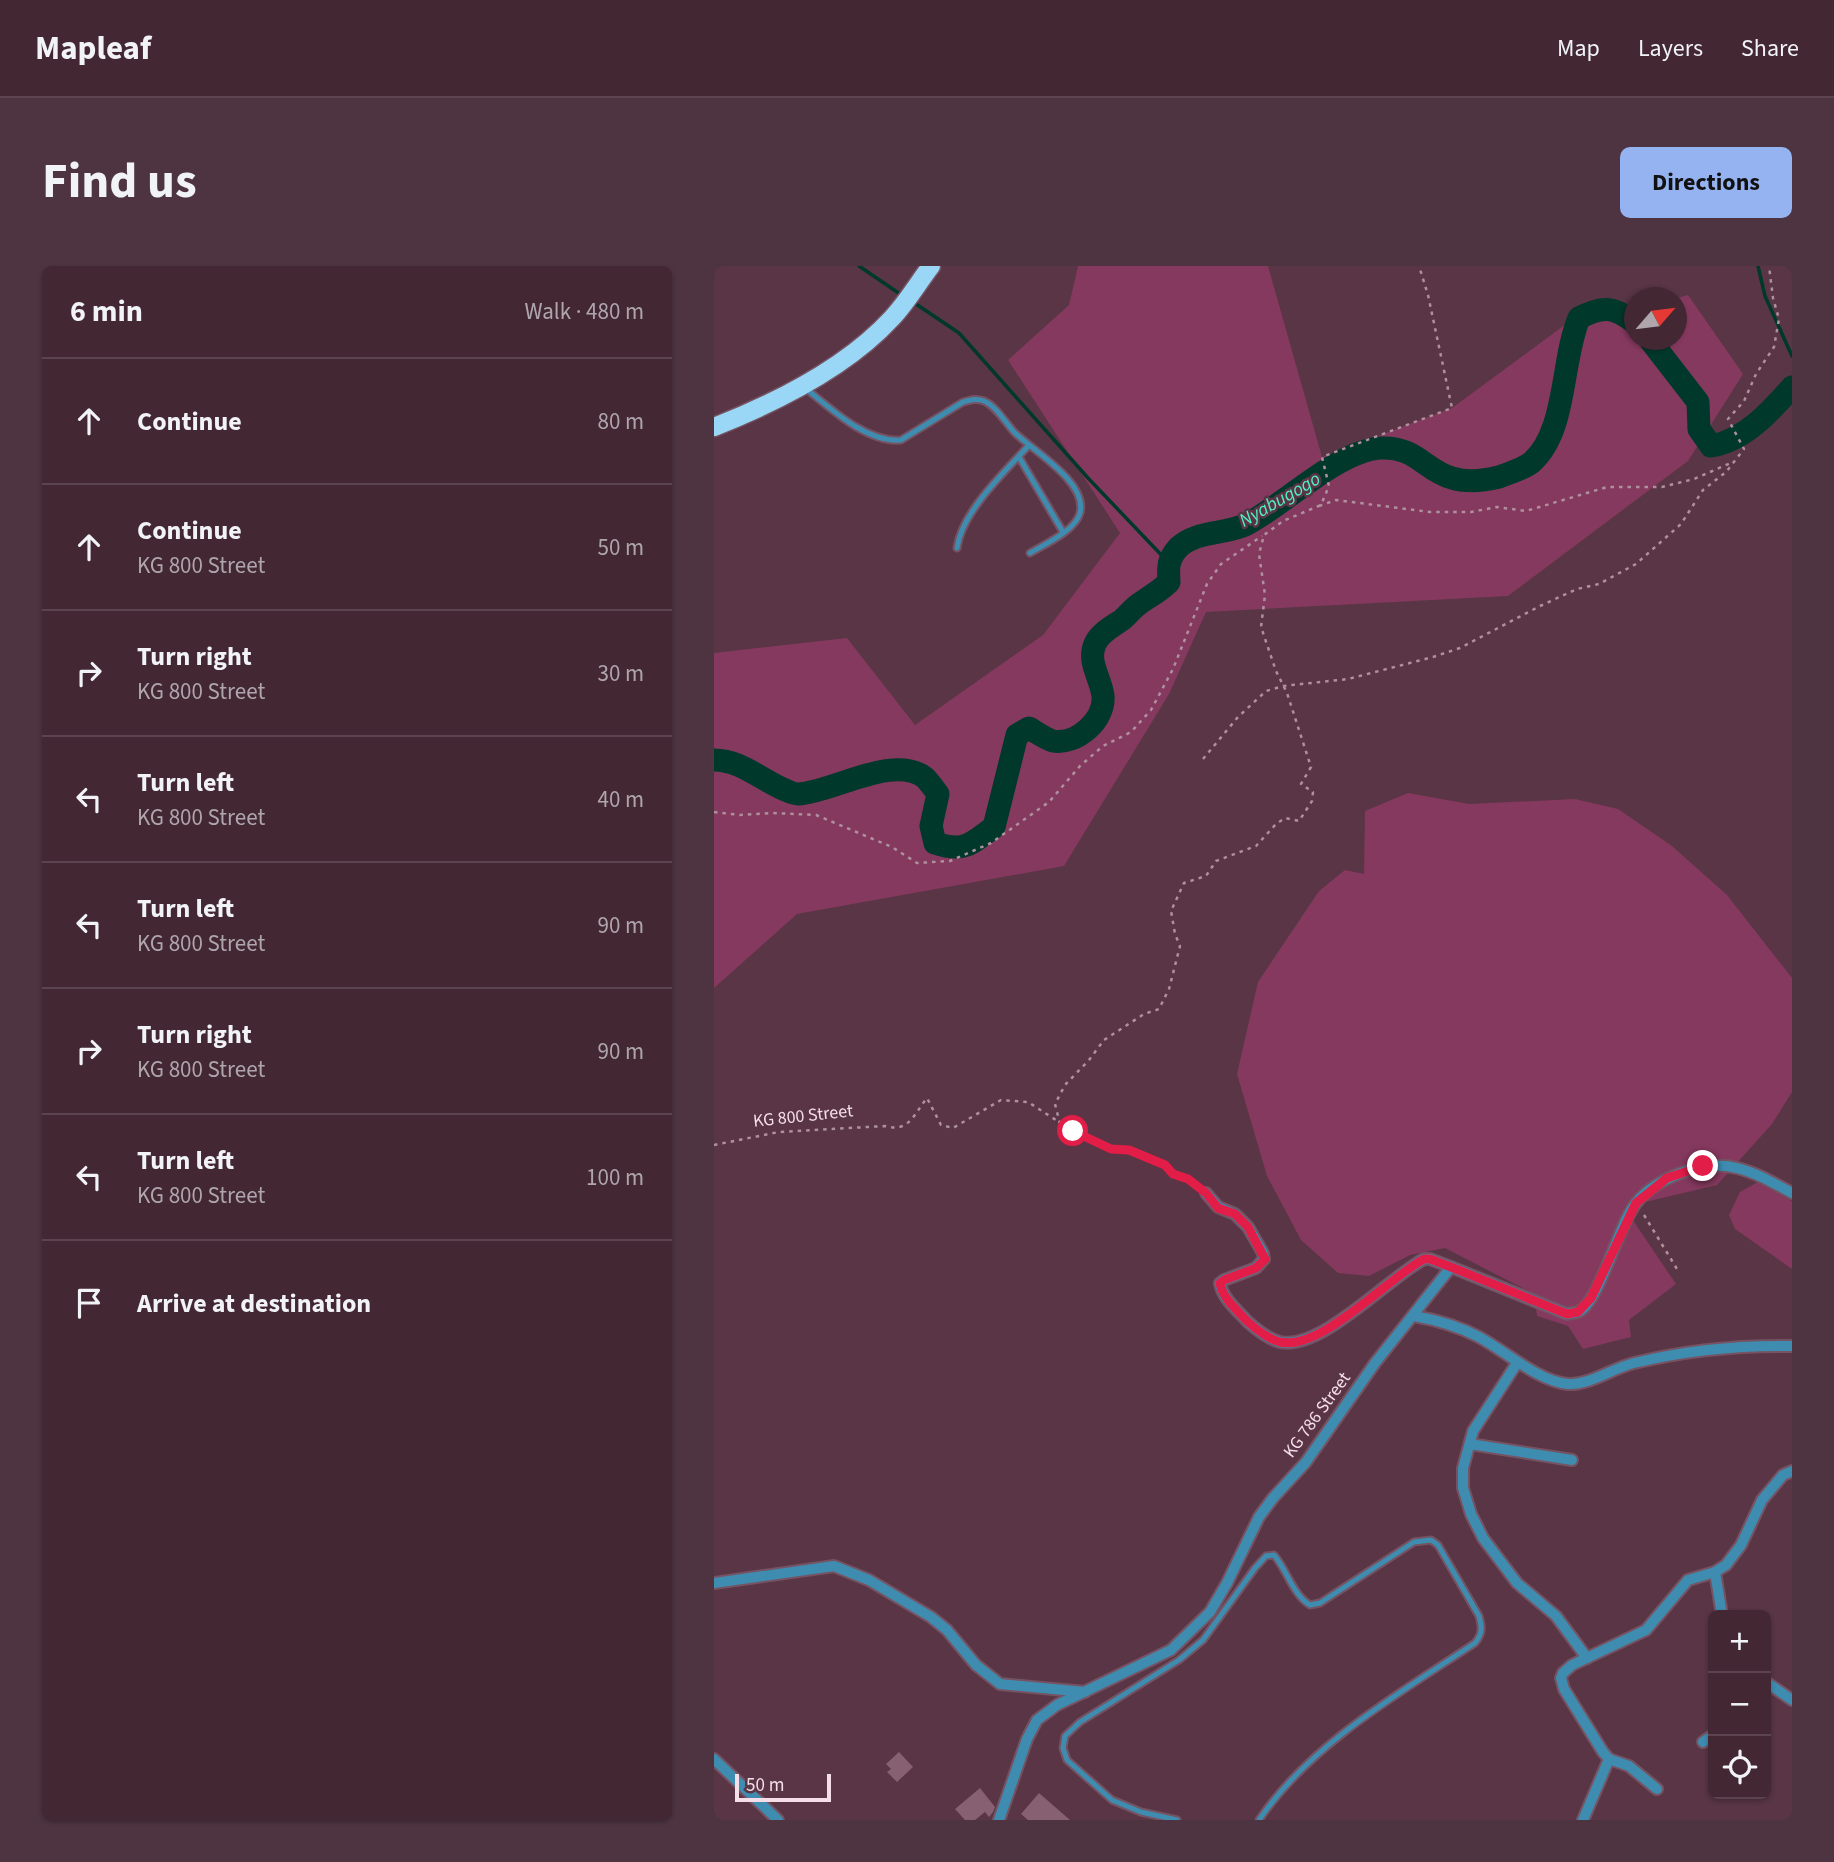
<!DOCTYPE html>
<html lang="en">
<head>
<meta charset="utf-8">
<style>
	:root { --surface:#432834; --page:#4d3440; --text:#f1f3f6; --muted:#afa6ac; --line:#5b444f; --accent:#95b2f1 }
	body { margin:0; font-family:"Source Sans 3",sans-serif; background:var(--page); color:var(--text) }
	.controls { position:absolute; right:21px; bottom:21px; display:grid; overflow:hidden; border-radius:10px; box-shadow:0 2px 5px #0004 }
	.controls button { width:63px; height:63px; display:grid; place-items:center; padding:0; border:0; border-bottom:2px solid var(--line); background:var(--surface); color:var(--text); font:35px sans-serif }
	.compass { position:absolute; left:910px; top:21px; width:63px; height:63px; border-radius:50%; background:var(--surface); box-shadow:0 2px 5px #0004; rotate:62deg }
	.scale { position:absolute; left:21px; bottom:18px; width:96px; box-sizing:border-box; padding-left:7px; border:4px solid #f5dee7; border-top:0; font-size:19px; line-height:24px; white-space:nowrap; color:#f5dee7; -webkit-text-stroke:5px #593545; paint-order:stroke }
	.stop { position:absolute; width:21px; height:21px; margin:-16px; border:5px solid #e11d48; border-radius:50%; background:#fff }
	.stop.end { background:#e11d48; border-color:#fff; box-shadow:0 2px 7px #0008 }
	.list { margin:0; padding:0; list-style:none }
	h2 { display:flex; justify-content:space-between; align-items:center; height:91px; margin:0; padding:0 28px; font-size:30px }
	h2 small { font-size:23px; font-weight:400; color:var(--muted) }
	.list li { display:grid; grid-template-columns:46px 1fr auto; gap:21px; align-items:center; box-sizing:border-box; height:126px; padding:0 28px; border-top:2px solid var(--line) }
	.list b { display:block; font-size:26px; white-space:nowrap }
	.list p { margin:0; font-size:23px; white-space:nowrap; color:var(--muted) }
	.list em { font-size:23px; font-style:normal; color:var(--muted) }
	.icon { flex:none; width:38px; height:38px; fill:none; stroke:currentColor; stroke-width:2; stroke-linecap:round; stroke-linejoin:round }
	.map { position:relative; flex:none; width:1078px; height:1554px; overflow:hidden; border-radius:10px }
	header { display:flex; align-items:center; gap:42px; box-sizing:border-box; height:98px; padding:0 35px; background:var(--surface); border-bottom:2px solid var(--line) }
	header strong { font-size:33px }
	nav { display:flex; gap:38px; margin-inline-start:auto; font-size:24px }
	.intro { display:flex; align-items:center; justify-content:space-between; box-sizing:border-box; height:168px; padding:0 42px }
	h1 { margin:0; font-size:49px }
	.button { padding:18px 32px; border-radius:10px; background:var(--accent); color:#111; font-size:24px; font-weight:700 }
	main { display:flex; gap:42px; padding:0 42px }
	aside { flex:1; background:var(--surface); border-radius:10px; box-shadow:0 2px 5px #0004 }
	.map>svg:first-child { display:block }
	.green { fill:#85395e }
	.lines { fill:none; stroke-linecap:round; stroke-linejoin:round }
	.stream { stroke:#00382b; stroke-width:3.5 }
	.river { stroke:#00382b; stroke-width:23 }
	.building { fill:#876071 }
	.service-casing { stroke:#755362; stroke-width:9 }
	.minor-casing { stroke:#755362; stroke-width:14 }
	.trunk-casing { stroke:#755362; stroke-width:21 }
	.path { stroke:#ae919d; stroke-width:2.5; stroke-dasharray:3.5 5; stroke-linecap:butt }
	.service { stroke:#3f8cb1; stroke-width:5 }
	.minor { stroke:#3f8cb1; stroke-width:10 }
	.trunk { stroke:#9ad6f6; stroke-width:18 }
	.route { stroke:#e11d48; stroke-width:9 }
	.labels { text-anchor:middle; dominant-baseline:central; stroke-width:5; stroke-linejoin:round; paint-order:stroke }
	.street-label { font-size:18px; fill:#f5dee7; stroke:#593545 }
	.water-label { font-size:19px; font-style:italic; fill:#52eec5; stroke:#593545 }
</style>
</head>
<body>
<header>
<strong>Mapleaf</strong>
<nav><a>Map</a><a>Layers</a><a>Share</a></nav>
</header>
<div class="intro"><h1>Find us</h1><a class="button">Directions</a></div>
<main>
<aside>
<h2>6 min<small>Walk · 480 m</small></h2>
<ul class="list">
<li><svg class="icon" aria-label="ahead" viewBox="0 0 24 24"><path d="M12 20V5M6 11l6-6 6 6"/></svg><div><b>Continue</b></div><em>80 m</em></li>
<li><svg class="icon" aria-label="ahead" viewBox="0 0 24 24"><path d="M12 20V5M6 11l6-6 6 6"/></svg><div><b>Continue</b><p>KG 800 Street</p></div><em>50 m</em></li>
<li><svg class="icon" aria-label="right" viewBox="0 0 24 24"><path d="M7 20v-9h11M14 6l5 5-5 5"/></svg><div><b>Turn right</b><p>KG 800 Street</p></div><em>30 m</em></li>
<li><svg class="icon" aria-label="left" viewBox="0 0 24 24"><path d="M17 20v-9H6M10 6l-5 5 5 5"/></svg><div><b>Turn left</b><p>KG 800 Street</p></div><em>40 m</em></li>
<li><svg class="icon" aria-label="left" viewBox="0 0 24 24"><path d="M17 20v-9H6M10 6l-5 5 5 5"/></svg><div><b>Turn left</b><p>KG 800 Street</p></div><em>90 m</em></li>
<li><svg class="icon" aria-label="right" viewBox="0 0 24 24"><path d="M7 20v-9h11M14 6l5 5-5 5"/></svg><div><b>Turn right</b><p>KG 800 Street</p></div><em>90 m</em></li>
<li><svg class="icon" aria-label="left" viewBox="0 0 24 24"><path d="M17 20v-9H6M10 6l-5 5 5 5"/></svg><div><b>Turn left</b><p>KG 800 Street</p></div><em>100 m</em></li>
<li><svg class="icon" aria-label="arrive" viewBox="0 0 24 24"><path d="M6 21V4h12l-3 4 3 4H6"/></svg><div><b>Arrive at destination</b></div></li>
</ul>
</aside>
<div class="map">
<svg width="1078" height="1554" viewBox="0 0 1078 1554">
	<rect width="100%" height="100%" fill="#593545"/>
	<g class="green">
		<path d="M364,0H554L608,191L738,142L852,58L920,42V74H962L963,32L974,29L1029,108L974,195L794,330L492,346L455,428L350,600L83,648L0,722V387L133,372L201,459L329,369L406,267L294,94L355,39Z"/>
		<path d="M694,527L755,538L861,533L904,543L958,580L1013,629L1078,712V826L1058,858L1003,919L910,941L962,1018L915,1054L917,1071L869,1083L854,1060L823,1050L820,1028L731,982L696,989L655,1010L624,1007L587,974L553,910L523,808L544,716L605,625L631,604L650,608L651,545Z"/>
		<path d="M1044,916L1078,935V1003L1021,963L1015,949L1026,926Z"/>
	</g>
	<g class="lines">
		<g class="stream">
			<path d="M145,0L189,30"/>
			<path d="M1044,0L1051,30L1078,90"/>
			<path d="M199,36L245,67L374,212L454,296"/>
		</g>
		<g class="river">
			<path d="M936,74L984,136L985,163L997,180C1030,175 1057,145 1078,121"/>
			<path d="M0,494C26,494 46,513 69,523C74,525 79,528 84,528C119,526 179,488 210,511C215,515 220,523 224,528L217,560L221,577C251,587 256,578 280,561L303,469L315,462C322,466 332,473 339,475C363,479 391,454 389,430C387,412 373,396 381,378C386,366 400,360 409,353C415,348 419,342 425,338C436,330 445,326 455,316C454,301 454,293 464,282C482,264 512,269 533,258C571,238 624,185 666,182C702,180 710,204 738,212C754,217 769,215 785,211C795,207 810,203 818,196C853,165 847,95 865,52C888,40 899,40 920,56"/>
		</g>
	</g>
	<g class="building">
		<path d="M185,1486L199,1501L183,1516L173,1506L177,1503L172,1498Z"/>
		<path d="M266,1522L281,1541L279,1546L275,1551L271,1546L261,1554H251L241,1543Z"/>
		<path d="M325,1527L356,1554H314L307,1548Z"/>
	</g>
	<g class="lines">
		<defs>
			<g id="service">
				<path d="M90,121C116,142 152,177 187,174L249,136C257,134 262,132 270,135C282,140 291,156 300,166C318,184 374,216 366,247C361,265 331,278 316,287"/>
				<path d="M305,191L349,266"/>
				<path d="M243,282C248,245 291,206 315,179"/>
				<path d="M463,1554L427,1546L398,1534L353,1494L349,1482L351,1470L366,1456L465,1394L489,1374L541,1302L552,1290L560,1289C573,1304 579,1329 596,1339L606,1337L700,1276L717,1274L724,1279L765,1350C768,1361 769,1367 761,1377C686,1427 596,1478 545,1554"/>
			</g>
			<g id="minor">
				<path d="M492,927L504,941L521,948L534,961L549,987L550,993L542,1002L510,1014L506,1017C508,1032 524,1045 534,1056C543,1064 554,1073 566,1076C607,1085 674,1012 710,993H716L737,1001L853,1048C857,1047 861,1047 864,1046C886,1036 904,959 922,937C933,923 951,913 967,907C1013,890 1038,905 1078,927"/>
				<path d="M700,1050C723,1054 744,1060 765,1071C791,1085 824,1115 854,1118C876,1119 899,1102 920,1097C973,1084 1024,1079 1078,1080"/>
				<path d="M803,1097L759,1165L749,1202V1222L757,1248L769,1272L803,1317L842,1350L873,1392"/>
				<path d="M756,1178L858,1194"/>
				<path d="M1001,1306L1008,1349"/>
				<path d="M0,1317L120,1300L155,1314L217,1351L233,1364L262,1399L286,1418L371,1426"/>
				<path d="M1052,1416L1078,1434"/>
				<path d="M989,1476L999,1469"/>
				<path d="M0,1493L64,1554"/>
				<path d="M895,1493L915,1500L943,1523"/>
				<path d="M285,1554L313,1473L323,1454L343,1439L457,1384L496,1346L513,1317L545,1251L559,1232L592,1196L661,1097L737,1001"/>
				<path d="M869,1554L895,1493L889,1486L850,1423L847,1412L849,1407L858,1399L932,1364L974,1314L1001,1306L1012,1299L1027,1279L1048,1234L1069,1209L1078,1205"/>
			</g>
			<path id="trunk" d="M0,161C61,137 133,101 178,52C193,36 204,17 217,0"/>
		</defs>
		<use href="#service" class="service-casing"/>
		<use href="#minor" class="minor-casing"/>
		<use href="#trunk" class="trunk-casing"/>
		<g class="path">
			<path d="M605,240L622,234L716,246H757L783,241L812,245L893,221H948L980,213L1019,196"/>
			<path d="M489,493L524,451L552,425L569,420L634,413L719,391L746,382L826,340L863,323L885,318L922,298L967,258L989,224L1012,206L1030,183L1014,153L1030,135L1042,108L1060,81L1065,53L1059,32L1055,0"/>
			<path d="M0,546L26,549L58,547L102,549L178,581L203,597L236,595L277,577L335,536L366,500L389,480L417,466L437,444L459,403L493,318L507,298L548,270"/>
			<path d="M346,858L341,838L351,819L375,794L390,774L430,748L445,743L455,723L466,680L461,668L457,645L470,617L492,610L502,595L542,580L562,558L571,552L585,555L598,535L599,526L587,518L597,501L573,427L562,405L547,361L551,329L545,288L550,269L569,255L607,239L615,220L608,191L738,142L714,29L705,0"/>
			<path d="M0,879L65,866L171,860C195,867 200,848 213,832L227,859L239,862L287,834L314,836L359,865L397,883L415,884L451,899L459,908L474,913L482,920"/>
			<path d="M930,949L963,1003"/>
		</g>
		<use href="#service" class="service"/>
		<use href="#minor" class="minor"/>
		<use href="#trunk" class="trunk"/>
	</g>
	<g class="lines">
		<path class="route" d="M359,865L397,883L415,884L451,899L459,908L474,913L492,927L504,942L521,948L534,961L551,993L542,1002L510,1014L506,1017C508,1032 524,1045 534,1056C543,1064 554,1073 566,1076C607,1085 674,1012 710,993H716L737,1001L853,1048L864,1046L877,1032L922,937L953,912L989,900"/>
	</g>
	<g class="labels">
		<g class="street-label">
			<text transform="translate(89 850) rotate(-6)">KG 800 Street</text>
			<text transform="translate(603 1149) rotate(-54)">KG 786 Street</text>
		</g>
		<g class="water-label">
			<text transform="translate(566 234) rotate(-30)">Nyabugogo</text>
		</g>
	</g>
</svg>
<div class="controls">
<button>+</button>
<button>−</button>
<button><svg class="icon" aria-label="locate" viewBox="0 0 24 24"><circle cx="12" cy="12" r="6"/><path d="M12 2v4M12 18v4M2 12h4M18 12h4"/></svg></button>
</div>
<svg class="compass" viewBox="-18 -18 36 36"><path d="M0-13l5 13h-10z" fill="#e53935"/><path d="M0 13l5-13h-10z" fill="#afa6ac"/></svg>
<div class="scale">50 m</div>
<div class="stop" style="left:359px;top:865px"></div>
<div class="stop end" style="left:989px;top:900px"></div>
</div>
</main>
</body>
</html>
